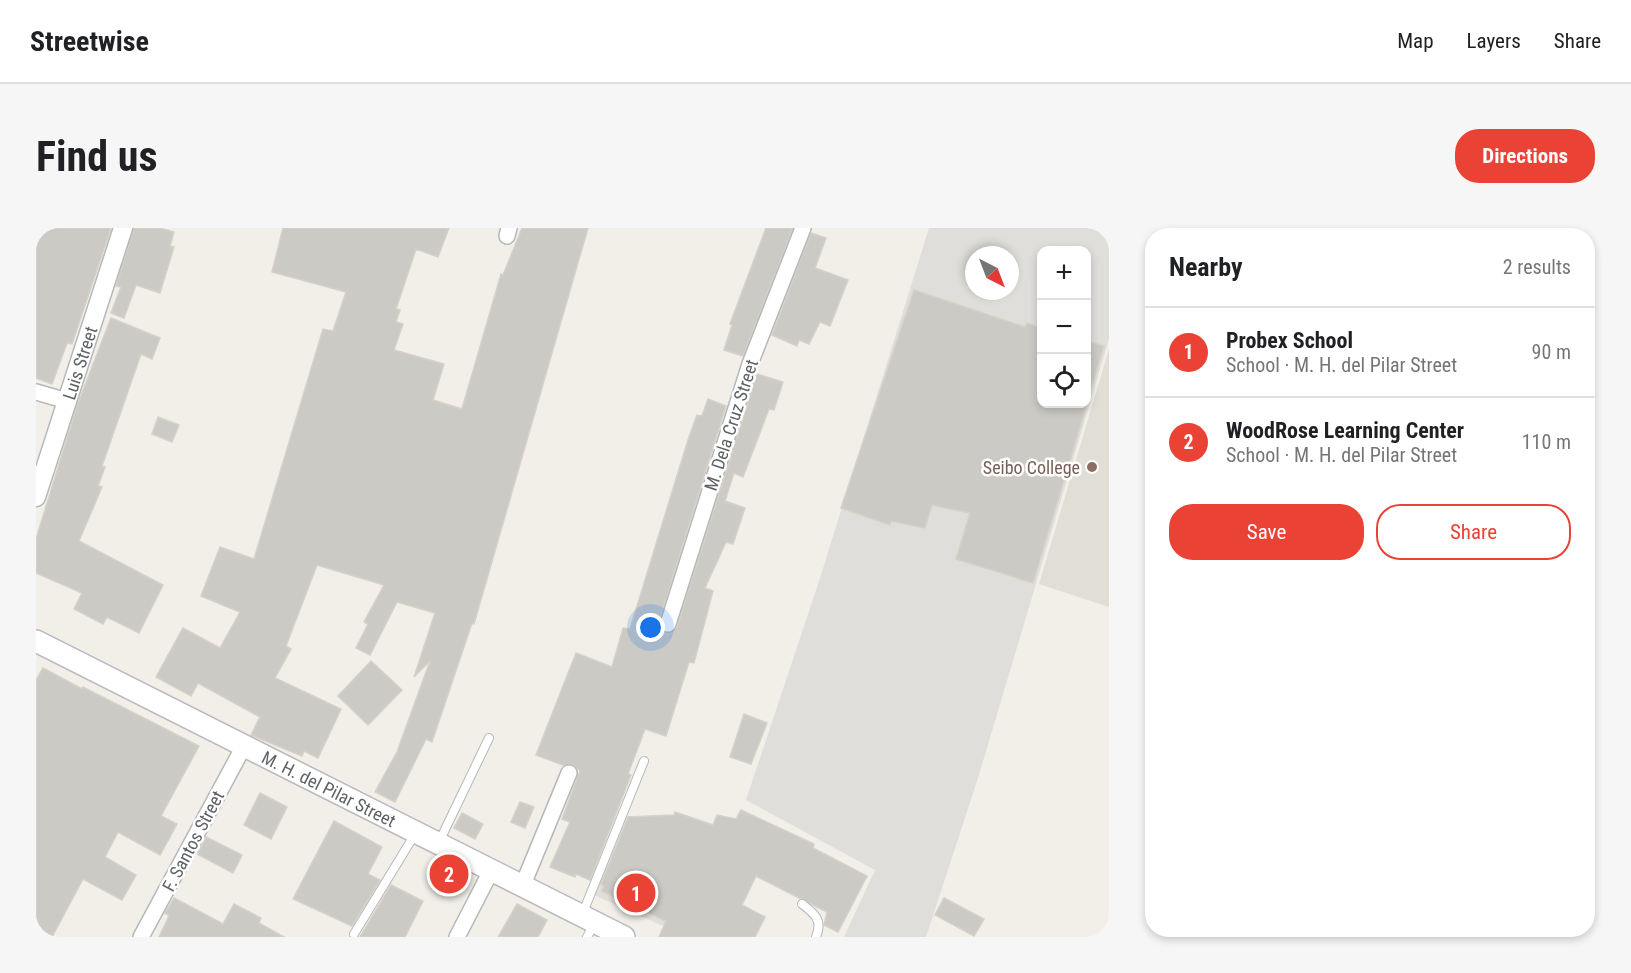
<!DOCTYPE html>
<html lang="en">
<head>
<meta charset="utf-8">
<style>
	:root { --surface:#fff; --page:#f6f6f6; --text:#202124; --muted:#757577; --line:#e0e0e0; --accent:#ea4335 }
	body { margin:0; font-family:"Roboto Condensed",sans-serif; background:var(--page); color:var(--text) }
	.controls { position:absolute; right:18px; top:18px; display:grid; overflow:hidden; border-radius:12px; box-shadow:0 3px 9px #0003 }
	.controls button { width:54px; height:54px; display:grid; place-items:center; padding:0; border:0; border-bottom:2px solid var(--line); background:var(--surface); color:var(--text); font:30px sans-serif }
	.compass { position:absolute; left:929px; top:18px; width:54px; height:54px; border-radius:50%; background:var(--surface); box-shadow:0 3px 9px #0003; rotate:138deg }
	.you { position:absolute; left:615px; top:400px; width:21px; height:21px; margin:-15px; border:4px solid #fff; border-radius:50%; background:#1a73e8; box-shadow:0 0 0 9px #1a73e833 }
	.badge { display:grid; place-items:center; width:39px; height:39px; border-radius:50%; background:var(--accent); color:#fff; font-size:20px; font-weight:700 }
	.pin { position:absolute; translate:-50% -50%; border:3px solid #fff; box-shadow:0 2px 6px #0006 }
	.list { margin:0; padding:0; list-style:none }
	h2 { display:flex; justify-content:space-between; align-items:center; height:78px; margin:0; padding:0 24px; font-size:26px }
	h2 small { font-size:20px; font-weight:400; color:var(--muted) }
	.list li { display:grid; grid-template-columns:39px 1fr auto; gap:18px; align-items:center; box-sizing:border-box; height:90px; padding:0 24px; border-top:2px solid var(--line) }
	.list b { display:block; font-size:22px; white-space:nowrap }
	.list p { margin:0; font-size:20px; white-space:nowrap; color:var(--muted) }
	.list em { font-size:20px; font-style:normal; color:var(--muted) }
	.actions { display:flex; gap:12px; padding:18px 24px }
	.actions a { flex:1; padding:14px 0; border:2px solid var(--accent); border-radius:24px; text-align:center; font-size:21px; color:var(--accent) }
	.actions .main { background:var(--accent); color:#fff }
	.icon { flex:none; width:33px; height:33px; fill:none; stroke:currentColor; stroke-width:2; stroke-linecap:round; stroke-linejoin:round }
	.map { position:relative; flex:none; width:1073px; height:709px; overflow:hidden; border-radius:24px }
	header { display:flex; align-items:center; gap:36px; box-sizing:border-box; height:84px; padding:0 30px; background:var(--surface); border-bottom:2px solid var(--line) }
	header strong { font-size:28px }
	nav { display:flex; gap:33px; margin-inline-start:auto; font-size:21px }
	.intro { display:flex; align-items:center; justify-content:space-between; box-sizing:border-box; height:144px; padding:0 36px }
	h1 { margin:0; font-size:42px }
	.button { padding:15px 27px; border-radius:24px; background:var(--accent); color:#fff; font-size:21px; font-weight:700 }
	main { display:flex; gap:36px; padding:0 36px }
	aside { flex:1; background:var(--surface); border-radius:24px; box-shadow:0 3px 9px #0003 }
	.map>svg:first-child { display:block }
	.industrial { fill:#e0deda; fill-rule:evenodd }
	.education { fill:#e1ded6 }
	.building { fill:#cccac5; stroke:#d6d1c6; stroke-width:1.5 }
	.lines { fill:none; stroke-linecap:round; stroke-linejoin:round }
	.service-casing { stroke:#b5b8bc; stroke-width:10 }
	.minor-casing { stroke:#b5b8bc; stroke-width:18 }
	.tertiary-casing { stroke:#b5b8bc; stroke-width:21 }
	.secondary-casing { stroke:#b6babf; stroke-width:24 }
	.service { stroke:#fff; stroke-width:8 }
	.minor { stroke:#fff; stroke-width:15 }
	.tertiary { stroke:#fff; stroke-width:18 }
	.secondary { stroke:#fff; stroke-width:21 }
	.education-dot { fill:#8d6e63; stroke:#fff; stroke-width:2 }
	.labels { text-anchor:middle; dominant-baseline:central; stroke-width:5; stroke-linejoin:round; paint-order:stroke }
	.street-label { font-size:18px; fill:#5f6368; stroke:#fff }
	.education-label { font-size:18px; fill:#785e54; stroke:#fff; text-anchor:end }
</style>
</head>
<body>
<header>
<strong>Streetwise</strong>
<nav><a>Map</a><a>Layers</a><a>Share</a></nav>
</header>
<div class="intro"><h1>Find us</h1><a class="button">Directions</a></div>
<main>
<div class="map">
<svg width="1073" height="709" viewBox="0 0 1073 709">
	<rect width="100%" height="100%" fill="#f1efe8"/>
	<path class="industrial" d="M893,0H1073V111L942,550L890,709H808L839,642L710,572L784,350ZM1005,22H1050V176H1005ZM938,27H974V63H938Z"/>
	<g class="education">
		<path d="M1073,121V379L1003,356Z"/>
		<path d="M574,632L643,663L627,698L558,667Z"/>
	</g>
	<g class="building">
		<path d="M0,0H75L36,116L31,115L16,156L0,150Z"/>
		<path d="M98,0H124L138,4L134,18L138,19L124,65L100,57L88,90L75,85L85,59L80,58Z"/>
		<path d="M247,0H413L402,29L380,21L360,81L364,82L360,94L367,96L358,122L408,136L397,172L426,181L465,46L467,47L486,0H552L438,396L436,395L396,514L390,511L359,574L339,564L361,524L394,433L378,449L399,385L361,374L334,427L320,420L332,396L328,394L348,357L281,337L250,418L255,421L239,450L305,481L282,530L268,523L266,528L215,507L224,489L162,455L155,468L120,449L147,400L184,420L204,384L165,368L184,319L218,331L287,101L297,103L310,64L236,44Z"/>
		<path d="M730,0H757L707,128L688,122L696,97L694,96Z"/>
		<path d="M775,5L790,10L779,40L812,52L794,98L784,94L773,116L763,112L761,118L736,107Z"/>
		<path d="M878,62L989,99L991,95L1005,100V176H1051L997,355L920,331L934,285L896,277L889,300L855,293L854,297L805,280Z"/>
		<path d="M75,90L124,110L116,131L105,126L66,238L69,239L62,258L66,259L43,313L127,357L103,405L71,389L67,396L38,381L46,365L0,345V311L41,178Z"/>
		<path d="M1050,113L1068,118L1054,163H1050Z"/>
		<path d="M721,146L747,154L738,182L733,181L707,249L698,245L689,273L709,280L697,316L690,314L669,360L677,363L658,435L653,434L630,508L609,501L592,546L595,547L554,652L540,646L539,649L514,639L534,594L526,591L544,543L536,536L527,537L500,527L540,425L576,439L587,400L594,401L652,212L661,187L666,188L672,171L690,178L623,393V399L629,405H635L641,399Z"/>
		<path d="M122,189L143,197L136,214L116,206Z"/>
		<path d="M335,433L366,462L332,497L302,468Z"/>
		<path d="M7,440L46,461L47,459L163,518L125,588L141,596L124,627L82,604L69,629L100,647L86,672L47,651L16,709H0V452Z"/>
		<path d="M708,486L731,495L715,536L694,529Z"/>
		<path d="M224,565L251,579L235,611L208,597Z"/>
		<path d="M484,574L498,579L489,600L475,594Z"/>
		<path d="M705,582L778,616L777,620L831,648L802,704L788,697L791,684L720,648L706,677L729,689L719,709H623L630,693L566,663L568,658L565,656L592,589L638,587L639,584L677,597L681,587L700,591Z"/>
		<path d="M426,585L447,596L439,611L418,600Z"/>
		<path d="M298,593L346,619L332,646L344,652L316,698L257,671Z"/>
		<path d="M170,609L206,627L197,645L161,626Z"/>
		<path d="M355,657L387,673L369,709H324Z"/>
		<path d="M138,670L187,696L198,676L225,690L223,695L248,709H123L133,688L129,685Z"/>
		<path d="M908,670L948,691L938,708L899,687Z"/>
		<path d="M481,676L511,692L502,709H462Z"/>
	</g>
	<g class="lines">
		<defs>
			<g id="service">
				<path d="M403,614L453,510"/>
				<path d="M766,676C779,686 787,692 780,709"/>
				<path d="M546,687L608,533"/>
				<path d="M318,706L379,606"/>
				<path d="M551,709L558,696"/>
			</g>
			<g id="minor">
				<path d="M471,8L473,0"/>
				<path d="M0,164L31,173"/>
				<path d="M632,396L714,136L767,0"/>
				<path d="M486,659L533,545"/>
				<path d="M105,709L208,518"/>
				<path d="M421,709L455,643"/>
			</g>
			<g id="tertiary">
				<path id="s1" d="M0,269L87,0"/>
			</g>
			<g id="secondary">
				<path id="s2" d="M0,413L588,709"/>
			</g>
		</defs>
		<use href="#service" class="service-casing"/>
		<use href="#minor" class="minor-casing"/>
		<use href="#tertiary" class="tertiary-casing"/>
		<use href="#secondary" class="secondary-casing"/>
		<use href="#service" class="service"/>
		<use href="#minor" class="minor"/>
		<use href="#tertiary" class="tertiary"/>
		<use href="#secondary" class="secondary"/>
	</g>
	<circle class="education-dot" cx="1056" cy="239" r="6"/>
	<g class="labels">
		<g class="street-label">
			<text stroke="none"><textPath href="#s1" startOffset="141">Luis Street</textPath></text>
			<text transform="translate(695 197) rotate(-72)">M. Dela Cruz Street</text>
			<text stroke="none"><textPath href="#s2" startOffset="328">M. H. del Pilar Street</textPath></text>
			<text transform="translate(157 613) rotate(-62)">F. Santos Street</text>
		</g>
		<g class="education-label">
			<text x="1044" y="239">Seibo College</text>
		</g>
	</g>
</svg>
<div class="controls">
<button>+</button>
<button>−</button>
<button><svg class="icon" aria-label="locate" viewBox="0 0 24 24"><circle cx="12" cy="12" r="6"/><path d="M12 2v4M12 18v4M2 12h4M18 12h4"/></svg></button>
</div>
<svg class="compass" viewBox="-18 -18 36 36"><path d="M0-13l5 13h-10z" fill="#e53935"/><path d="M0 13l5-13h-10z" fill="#757577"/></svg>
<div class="you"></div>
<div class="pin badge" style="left:600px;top:665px">1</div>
<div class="pin badge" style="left:413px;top:646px">2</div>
</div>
<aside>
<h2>Nearby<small>2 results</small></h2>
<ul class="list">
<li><span class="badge">1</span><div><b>Probex School</b><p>School · M. H. del Pilar Street</p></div><em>90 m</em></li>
<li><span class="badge">2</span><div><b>WoodRose Learning Center</b><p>School · M. H. del Pilar Street</p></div><em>110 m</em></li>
</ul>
<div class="actions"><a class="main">Save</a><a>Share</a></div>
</aside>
</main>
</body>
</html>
